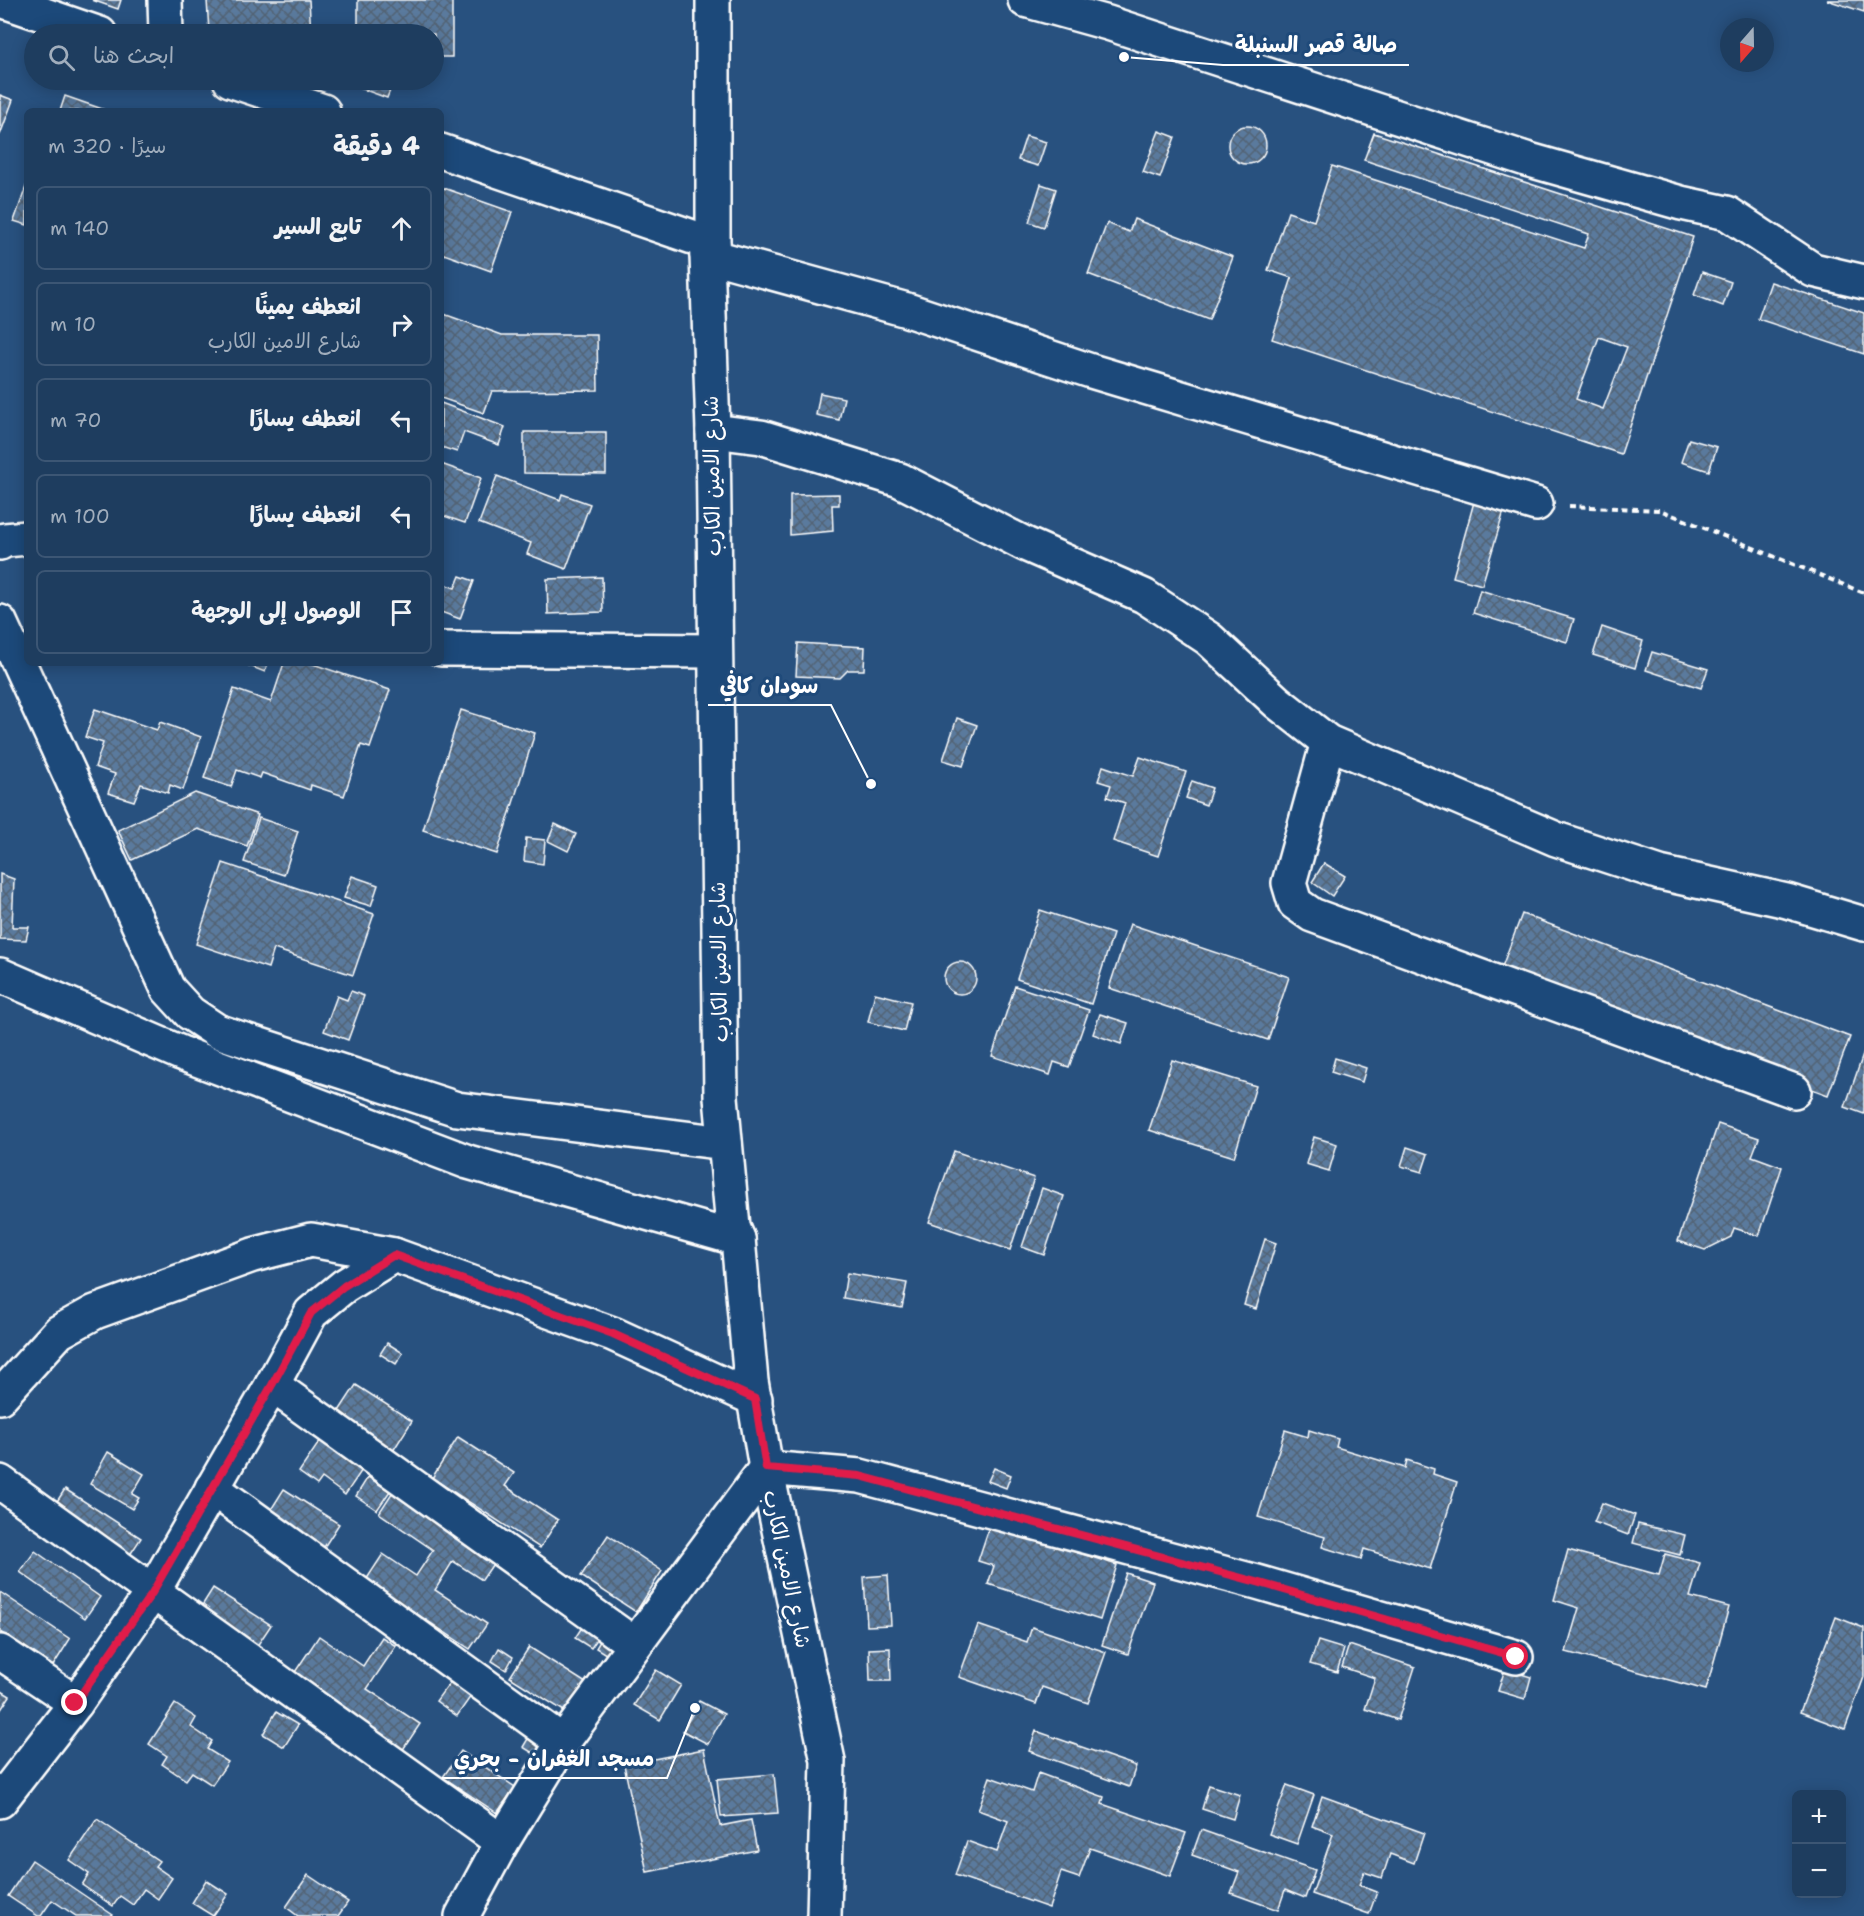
<!DOCTYPE html>
<html lang="ar">
<head>
<meta charset="utf-8">
<style>
	:root { --surface:#1e3d5f; --page:#264465; --text:#f1f3f6; --muted:#a1aebd; --line:#3c5674 }
	body { margin:0; font-family:"Shantell Sans","Playpen Sans Arabic",sans-serif; background:var(--page); color:var(--text); direction:rtl }
	.controls { position:absolute; right:18px; bottom:18px; display:grid; overflow:hidden; border-radius:9px; box-shadow:0 3px 15px #0003 }
	.controls button { width:54px; height:54px; display:grid; place-items:center; padding:0; border:0; border-bottom:2px solid var(--line); background:var(--surface); color:var(--text); font:30px sans-serif }
	.compass { position:absolute; left:1720px; top:18px; width:54px; height:54px; border-radius:50%; background:var(--surface); box-shadow:0 3px 15px #0003; rotate:200deg }
	.stop { position:absolute; width:18px; height:18px; margin:-14px; border:4px solid #e11d48; border-radius:50%; background:#fff }
	.stop.end { background:#e11d48; border-color:#fff; box-shadow:0 2px 6px #0008 }
	.list { margin:0; padding:0; list-style:none }
	h2 { display:flex; justify-content:space-between; align-items:center; height:78px; margin:0; padding:0 24px; font-size:26px }
	h2 small { font-size:20px; font-weight:400; color:var(--muted) }
	.list li { display:grid; grid-template-columns:39px 1fr auto; gap:18px; align-items:center; box-sizing:border-box; height:84px; margin:0 12px 12px; padding:0 12px; border:2px solid var(--line); border-radius:9px }
	.list b { display:block; font-size:22px; white-space:nowrap }
	.list p { margin:0; font-size:20px; white-space:nowrap; color:var(--muted) }
	.list em { font-size:20px; font-style:normal; color:var(--muted) }
	.icon { flex:none; width:33px; height:33px; fill:none; stroke:currentColor; stroke-width:2; stroke-linecap:round; stroke-linejoin:round }
	.map { position:relative; flex:none; width:1864px; height:1916px; overflow:hidden; direction:ltr }
	.search { position:absolute; background:var(--surface); box-shadow:0 3px 15px #0003; left:24px; top:24px; width:420px; height:66px; display:flex; align-items:center; gap:15px; box-sizing:border-box; padding:0 21px; border-radius:33px; color:var(--muted); font-size:22px }
	.panel { position:absolute; background:var(--surface); box-shadow:0 3px 15px #0003; left:24px; top:108px; width:420px; height:558px; border-radius:9px; direction:rtl }
	.map>svg:first-child { display:block }
	.building { fill:url(#building-cross-hatch); stroke:#fff; stroke-width:1.5; fill-rule:evenodd }
	.lines { fill:none; stroke-linecap:round; stroke-linejoin:round }
	.minor-casing { stroke:#fff; stroke-width:38 }
	.path { stroke:#fff; stroke-width:4; stroke-dasharray:6 4.5; stroke-linecap:butt }
	.minor { stroke:#1f4a7a; stroke-width:33 }
	.route { stroke:#e11d48; stroke-width:8 }
	.labels { text-anchor:middle; dominant-baseline:central; stroke-width:6; stroke-linejoin:round; paint-order:stroke }
	.street-label { font-size:21px; fill:#fff; stroke:#1f4a7a }
	.leader { fill:none; stroke:#fff; stroke-width:2 }
	.callout-dot { fill:#fff; stroke:#1f4a7a; stroke-width:2 }
	.callout-label { font-size:22px; text-anchor:middle; font-weight:bold; fill:#fff; stroke:#1f4a7a; stroke-width:6; stroke-linejoin:round; paint-order:stroke }
</style>
</head>
<body>
<div class="map">
<svg width="1864" height="1916" viewBox="0 0 1864 1916">
	<defs>
		<pattern id="building-cross-hatch" width="8" height="8" patternUnits="userSpaceOnUse" patternTransform="scale(1.5)"><rect width="8" height="8" fill="#5a7a9d"/><path d="M0 0l8 8M0 8l8-8" fill="none" stroke="#536374"/></pattern>
	</defs>
	<rect width="100%" height="100%" fill="#28517f"/>
	<filter id="ink" filterUnits="userSpaceOnUse"><feTurbulence type="fractalNoise" baseFrequency=".0167" numOctaves="2"/><feDisplacementMap in="SourceGraphic" scale="12" xChannelSelector="R" yChannelSelector="G"/><feConvolveMatrix kernelMatrix="1 2 1 2 8 2 1 2 1" color-interpolation-filters="sRGB"/></filter>
	<g filter="url(#ink)">
		<g class="building">
			<path d="M92,0H121L118,9Z"/>
			<path d="M207,0H309L311,34H229L225,30L209,32Z"/>
			<path d="M358,0H452V57H434V34H326V30H358Z"/>
			<path d="M1827,0H1864V12Z"/>
			<path d="M338,80H394L387,98Z"/>
			<path d="M0,95L13,100L0,135Z"/>
			<path d="M65,96L108,111H60Z"/>
			<circle cx="1247" cy="145" r="19"/>
			<path d="M1159,131L1175,137L1160,178L1143,172Z"/>
			<path d="M1374,133L1693,237L1621,454L1272,339L1292,278L1268,270L1288,212L1314,221L1332,166L1584,248L1589,234L1364,160ZM1599,337L1627,347L1603,409L1576,399Z"/>
			<path d="M1026,136L1046,142L1038,166L1018,160Z"/>
			<path d="M27,184V225L14,221Z"/>
			<path d="M1041,184L1056,189L1044,227L1029,222Z"/>
			<path d="M441,187L512,212L491,271L441,253Z"/>
			<path d="M1134,219L1233,257L1209,320L1088,274L1107,223L1129,232Z"/>
			<path d="M1702,272L1731,282L1723,306L1694,295Z"/>
			<path d="M1771,282L1864,313V354L1758,319Z"/>
			<path d="M441,313L502,335H597L598,390L492,391L484,413L441,398Z"/>
			<path d="M820,393L844,398L839,420L816,415Z"/>
			<path d="M441,403L505,427L499,445L464,432L457,452L441,447Z"/>
			<path d="M524,432H606V474L524,473Z"/>
			<path d="M1689,439L1717,447L1709,471L1681,462Z"/>
			<path d="M441,464L481,478L465,523L441,515Z"/>
			<path d="M497,476L560,500L562,494L590,504L566,569L527,554L531,543L479,523Z"/>
			<path d="M839,494V505H832L833,531L790,535V495Z"/>
			<path d="M1474,502L1504,511L1482,585L1453,577Z"/>
			<path d="M460,576L474,581L460,619L441,612V583L455,588Z"/>
			<path d="M602,577L603,612L548,614L547,579Z"/>
			<path d="M1480,590L1574,619L1567,642L1473,613Z"/>
			<path d="M1602,627L1643,641L1635,668L1593,655Z"/>
			<path d="M798,643L865,647L864,670H848L840,678L796,676Z"/>
			<path d="M1652,652L1708,669L1701,688L1646,670Z"/>
			<path d="M242,663H268L265,672Z"/>
			<path d="M284,663H310L390,690L370,748L361,745L344,796L311,785L310,790L262,773L260,778L237,770L231,787L204,778L234,689L271,702Z"/>
			<path d="M95,709L157,730L160,722L201,737L183,790L170,785L168,793L141,784L134,801L108,793L115,774L95,767L103,743L85,737Z"/>
			<path d="M461,710L535,733L497,854L423,830Z"/>
			<path d="M957,718L977,725L963,766L943,760Z"/>
			<path d="M1140,757L1186,772L1158,856L1113,841L1125,803L1107,797L1111,785L1098,781L1103,766L1133,776Z"/>
			<path d="M1192,781L1212,788L1206,805L1186,798Z"/>
			<path d="M195,793L258,815L247,846L198,829L132,860L118,830Z"/>
			<path d="M259,818L298,831L284,875L244,862Z"/>
			<path d="M555,824L576,834L568,851L548,841Z"/>
			<path d="M526,838L545,840L543,864L524,861Z"/>
			<path d="M223,863L374,914L353,975L274,949L268,968L196,944Z"/>
			<path d="M1324,863L1345,876L1332,896L1312,882Z"/>
			<path d="M0,874L14,879L12,927H29L26,940L0,939Z"/>
			<path d="M352,876L378,885L371,906L344,898Z"/>
			<path d="M1040,910L1113,934L1091,1004L1017,979Z"/>
			<path d="M1522,914L1850,1037L1828,1095L1500,972Z"/>
			<path d="M1130,924L1289,977L1268,1040L1109,988Z"/>
			<circle cx="960" cy="978" r="16"/>
			<path d="M1015,986L1089,1010L1069,1067L1054,1062L1050,1075L992,1056Z"/>
			<path d="M351,991L364,996L348,1040L324,1031L337,996L347,1000Z"/>
			<path d="M875,993L911,1002L904,1031L868,1022Z"/>
			<path d="M1100,1014L1128,1023L1121,1044L1093,1034Z"/>
			<path d="M1864,1052V1114L1845,1107Z"/>
			<path d="M1335,1058L1366,1068L1362,1082L1331,1072Z"/>
			<path d="M1172,1060L1256,1086L1234,1157L1149,1130Z"/>
			<path d="M1718,1124L1759,1138L1752,1156L1782,1167L1759,1236L1734,1228L1731,1237L1705,1250L1678,1241Z"/>
			<path d="M1314,1137L1337,1144L1329,1171L1306,1164Z"/>
			<path d="M1407,1147L1428,1154L1422,1172L1401,1166Z"/>
			<path d="M954,1151L1034,1178L1010,1250L929,1222Z"/>
			<path d="M1042,1188L1064,1196L1044,1255L1022,1247Z"/>
			<path d="M1265,1239L1276,1243L1256,1309L1244,1305Z"/>
			<path d="M847,1273L907,1283L902,1308L843,1298Z"/>
			<path d="M387,1343L403,1353L396,1364L380,1354Z"/>
			<path d="M356,1385L412,1421L393,1451L337,1414Z"/>
			<path d="M1285,1430L1308,1437L1309,1430L1338,1439L1336,1447L1405,1468L1407,1460L1434,1469L1433,1474L1457,1482L1430,1569L1364,1549L1361,1559L1322,1547L1325,1537L1258,1517Z"/>
			<path d="M458,1437L514,1473L505,1486L558,1520L540,1548L432,1478Z"/>
			<path d="M320,1441L362,1470L345,1495L322,1478L317,1485L299,1472Z"/>
			<path d="M108,1452L144,1474L132,1494L139,1498L132,1509L90,1484Z"/>
			<path d="M994,1468L1011,1475L1006,1488L988,1481Z"/>
			<path d="M368,1477L390,1491L377,1510L356,1496Z"/>
			<path d="M65,1489L141,1538L124,1564L48,1515Z"/>
			<path d="M284,1489L339,1524L321,1552L267,1516Z"/>
			<path d="M392,1493L495,1561L482,1580L453,1561L435,1590L487,1624L470,1649L366,1580L383,1554L416,1576L433,1550L379,1513Z"/>
			<path d="M1602,1503L1635,1515L1628,1535L1594,1522Z"/>
			<path d="M1638,1524L1685,1535L1680,1555L1633,1543Z"/>
			<path d="M990,1525L1117,1565L1100,1620L988,1584L994,1566L978,1561Z"/>
			<path d="M608,1535L662,1571L636,1612L581,1576Z"/>
			<path d="M1568,1550L1659,1575L1665,1554L1700,1563L1690,1597L1729,1607L1706,1690L1566,1652L1579,1608L1554,1600Z"/>
			<path d="M35,1551L100,1597L85,1618L20,1572Z"/>
			<path d="M1126,1573L1153,1582L1128,1654L1102,1645Z"/>
			<path d="M888,1575L891,1625L867,1626L864,1577Z"/>
			<path d="M213,1588L271,1625L253,1652L196,1615Z"/>
			<path d="M0,1592L70,1639L53,1666L0,1632Z"/>
			<path d="M1836,1617L1864,1628V1677L1845,1729L1800,1712Z"/>
			<path d="M586,1621L602,1632L591,1648L575,1638Z"/>
			<path d="M978,1625L1027,1642L1032,1627L1106,1652L1088,1703L1042,1687L1036,1704L959,1677Z"/>
			<path d="M319,1636L363,1666L382,1637L396,1646L367,1689L420,1724L402,1751L291,1678Z"/>
			<path d="M603,1636L616,1645L609,1656L596,1648Z"/>
			<path d="M1318,1641L1344,1649L1337,1672L1310,1664Z"/>
			<path d="M1349,1645L1415,1667L1398,1720L1365,1709L1375,1678L1342,1667Z"/>
			<path d="M529,1647L586,1683L567,1713L510,1677Z"/>
			<path d="M499,1648L513,1657L506,1670L492,1661Z"/>
			<path d="M890,1648L891,1681H870L869,1649Z"/>
			<path d="M1505,1669L1531,1677L1525,1699L1498,1691Z"/>
			<path d="M656,1670L681,1685L660,1720L634,1705Z"/>
			<path d="M450,1682L471,1696L457,1716L436,1701Z"/>
			<path d="M0,1690L10,1696L0,1711Z"/>
			<path d="M699,1701L724,1714L708,1744L683,1731Z"/>
			<path d="M175,1704L196,1718L191,1727L212,1741L207,1749L228,1762L212,1785L192,1772L186,1780L162,1764L167,1756L149,1744Z"/>
			<path d="M276,1712L298,1725L284,1747L263,1734Z"/>
			<path d="M1036,1731L1136,1766L1129,1787L1029,1751Z"/>
			<path d="M532,1732L545,1741L536,1755L523,1747Z"/>
			<path d="M704,1749L720,1826L751,1820L757,1850L647,1872L624,1765Z"/>
			<path d="M461,1751L515,1787L497,1813L443,1777Z"/>
			<path d="M1038,1773L1104,1797L1102,1804L1186,1833L1170,1876L1090,1848L1079,1878L1061,1872L1049,1908L955,1875L967,1841L997,1852L1008,1821L978,1810L990,1777L1032,1792Z"/>
			<path d="M774,1774L778,1813L721,1817L717,1779Z"/>
			<path d="M1209,1785L1240,1795L1233,1819L1202,1809Z"/>
			<path d="M1287,1785L1314,1795L1297,1844L1269,1834Z"/>
			<path d="M1322,1796L1424,1833L1414,1863L1390,1854L1382,1878L1364,1872L1359,1885L1377,1892L1369,1914L1312,1894L1333,1834L1312,1826Z"/>
			<path d="M97,1819L159,1861L155,1866L172,1878L158,1899L144,1889L133,1905L120,1896L113,1906L82,1885L89,1874L69,1860Z"/>
			<path d="M1201,1830L1315,1870L1305,1898L1285,1890L1278,1910L1231,1893L1239,1872L1192,1855Z"/>
			<path d="M32,1860L113,1915L112,1916H76L52,1900L41,1916H38L8,1896Z"/>
			<path d="M308,1875L348,1902L338,1916H298L286,1907Z"/>
			<path d="M206,1880L228,1894L213,1916L192,1903Z"/>
		</g>
		<g class="lines">
			<defs>
				<g id="minor">
					<path d="M1,0L100,34"/>
					<path d="M165,0L166,34"/>
					<path d="M713,0V244L707,255L713,431L721,1097L733,1227L738,1239L751,1381L766,1468L828,1761L824,1916"/>
					<path d="M1025,0L1108,23L1526,159L1681,203L1727,213L1813,270L1864,282"/>
					<path d="M230,80L323,111"/>
					<path d="M441,151L713,244"/>
					<path d="M707,255L907,310L1091,371L1536,504"/>
					<path d="M713,431L761,437L900,480L1025,544L1144,596L1209,639L1277,702L1328,742L1556,839L1660,873L1787,901L1864,924"/>
					<path d="M0,543L5,540L27,538"/>
					<path d="M0,622L168,989L190,1013L217,1031L457,1109L725,1143"/>
					<path d="M441,649L715,651"/>
					<path d="M1328,742L1289,883L1295,903L1312,915L1794,1091"/>
					<path d="M0,975L181,1053L468,1162L738,1239"/>
					<path d="M272,1385L634,1644"/>
					<path d="M0,1397L59,1332L95,1312L253,1255L311,1240L394,1255"/>
					<path d="M0,1482L502,1842"/>
					<path d="M212,1488L563,1742"/>
					<path d="M0,1652L76,1703"/>
					<path d="M0,1801L76,1703L152,1593L272,1385L311,1313L344,1286L394,1255L613,1334L755,1399"/>
					<path d="M462,1916L502,1842L563,1742L766,1468L860,1476L1257,1582L1516,1657"/>
				</g>
			</defs>
			<use href="#minor" class="minor-casing"/>
			<path class="path" d="M1569,506L1660,510L1864,593"/>
			<use href="#minor" class="minor"/>
		</g>
	</g>
	<g class="lines" filter="url(#ink)">
		<path class="route" d="M75,1703L152,1593L272,1385L311,1313L344,1286L394,1255L613,1334L755,1399L766,1468L860,1476L1257,1582L1516,1657"/>
	</g>
	<g class="labels">
		<g class="street-label">
			<text transform="translate(712 476) rotate(-91)">شارع الامين الكارب</text>
			<text transform="translate(719 962) rotate(-91)">شارع الامين الكارب</text>
			<text transform="translate(787 1569) rotate(78)">شارع الامين الكارب</text>
		</g>
	</g>
	<path class="leader" d="M1124 57L1223 65H1409M871 784L831 705H708M695 1708L667 1778H442"/>
	<g class="callout-dot">
		<circle cx="1124" cy="57" r="6"/>
		<circle cx="871" cy="784" r="6"/>
		<circle cx="695" cy="1708" r="6"/>
	</g>
	<g class="callout-label">
		<text x="1316" y="52">صالة قصر السنبلة</text>
		<text x="769" y="693">سودان كافي</text>
		<text x="554" y="1766">مسجد الغفران - بحري</text>
	</g>
</svg>
<div class="controls">
<button>+</button>
<button>−</button>
</div>
<svg class="compass" viewBox="-18 -18 36 36"><path d="M0-13l5 13h-10z" fill="#e53935"/><path d="M0 13l5-13h-10z" fill="#a1aebd"/></svg>
<div class="stop" style="left:1516px;top:1657px"></div>
<div class="stop end" style="left:75px;top:1703px"></div>
<div class="search"><svg class="icon" aria-label="search" viewBox="0 0 24 24"><circle cx="10" cy="10" r="6"/><path d="M15 15l6 6"/></svg>ابحث هنا</div>
<section class="panel">
<h2>4 دقيقة<small>سيرًا · 320 m</small></h2>
<ul class="list">
<li><svg class="icon" aria-label="ahead" viewBox="0 0 24 24"><path d="M12 20V5M6 11l6-6 6 6"/></svg><div><b>تابع السير</b></div><em>140 m</em></li>
<li><svg class="icon" aria-label="right" viewBox="0 0 24 24"><path d="M7 20v-9h11M14 6l5 5-5 5"/></svg><div><b>انعطف يمينًا</b><p>شارع الامين الكارب</p></div><em>10 m</em></li>
<li><svg class="icon" aria-label="left" viewBox="0 0 24 24"><path d="M17 20v-9H6M10 6l-5 5 5 5"/></svg><div><b>انعطف يسارًا</b></div><em>70 m</em></li>
<li><svg class="icon" aria-label="left" viewBox="0 0 24 24"><path d="M17 20v-9H6M10 6l-5 5 5 5"/></svg><div><b>انعطف يسارًا</b></div><em>100 m</em></li>
<li><svg class="icon" aria-label="arrive" viewBox="0 0 24 24"><path d="M6 21V4h12l-3 4 3 4H6"/></svg><div><b>الوصول إلى الوجهة</b></div></li>
</ul>
</section>
</div>
</body>
</html>
